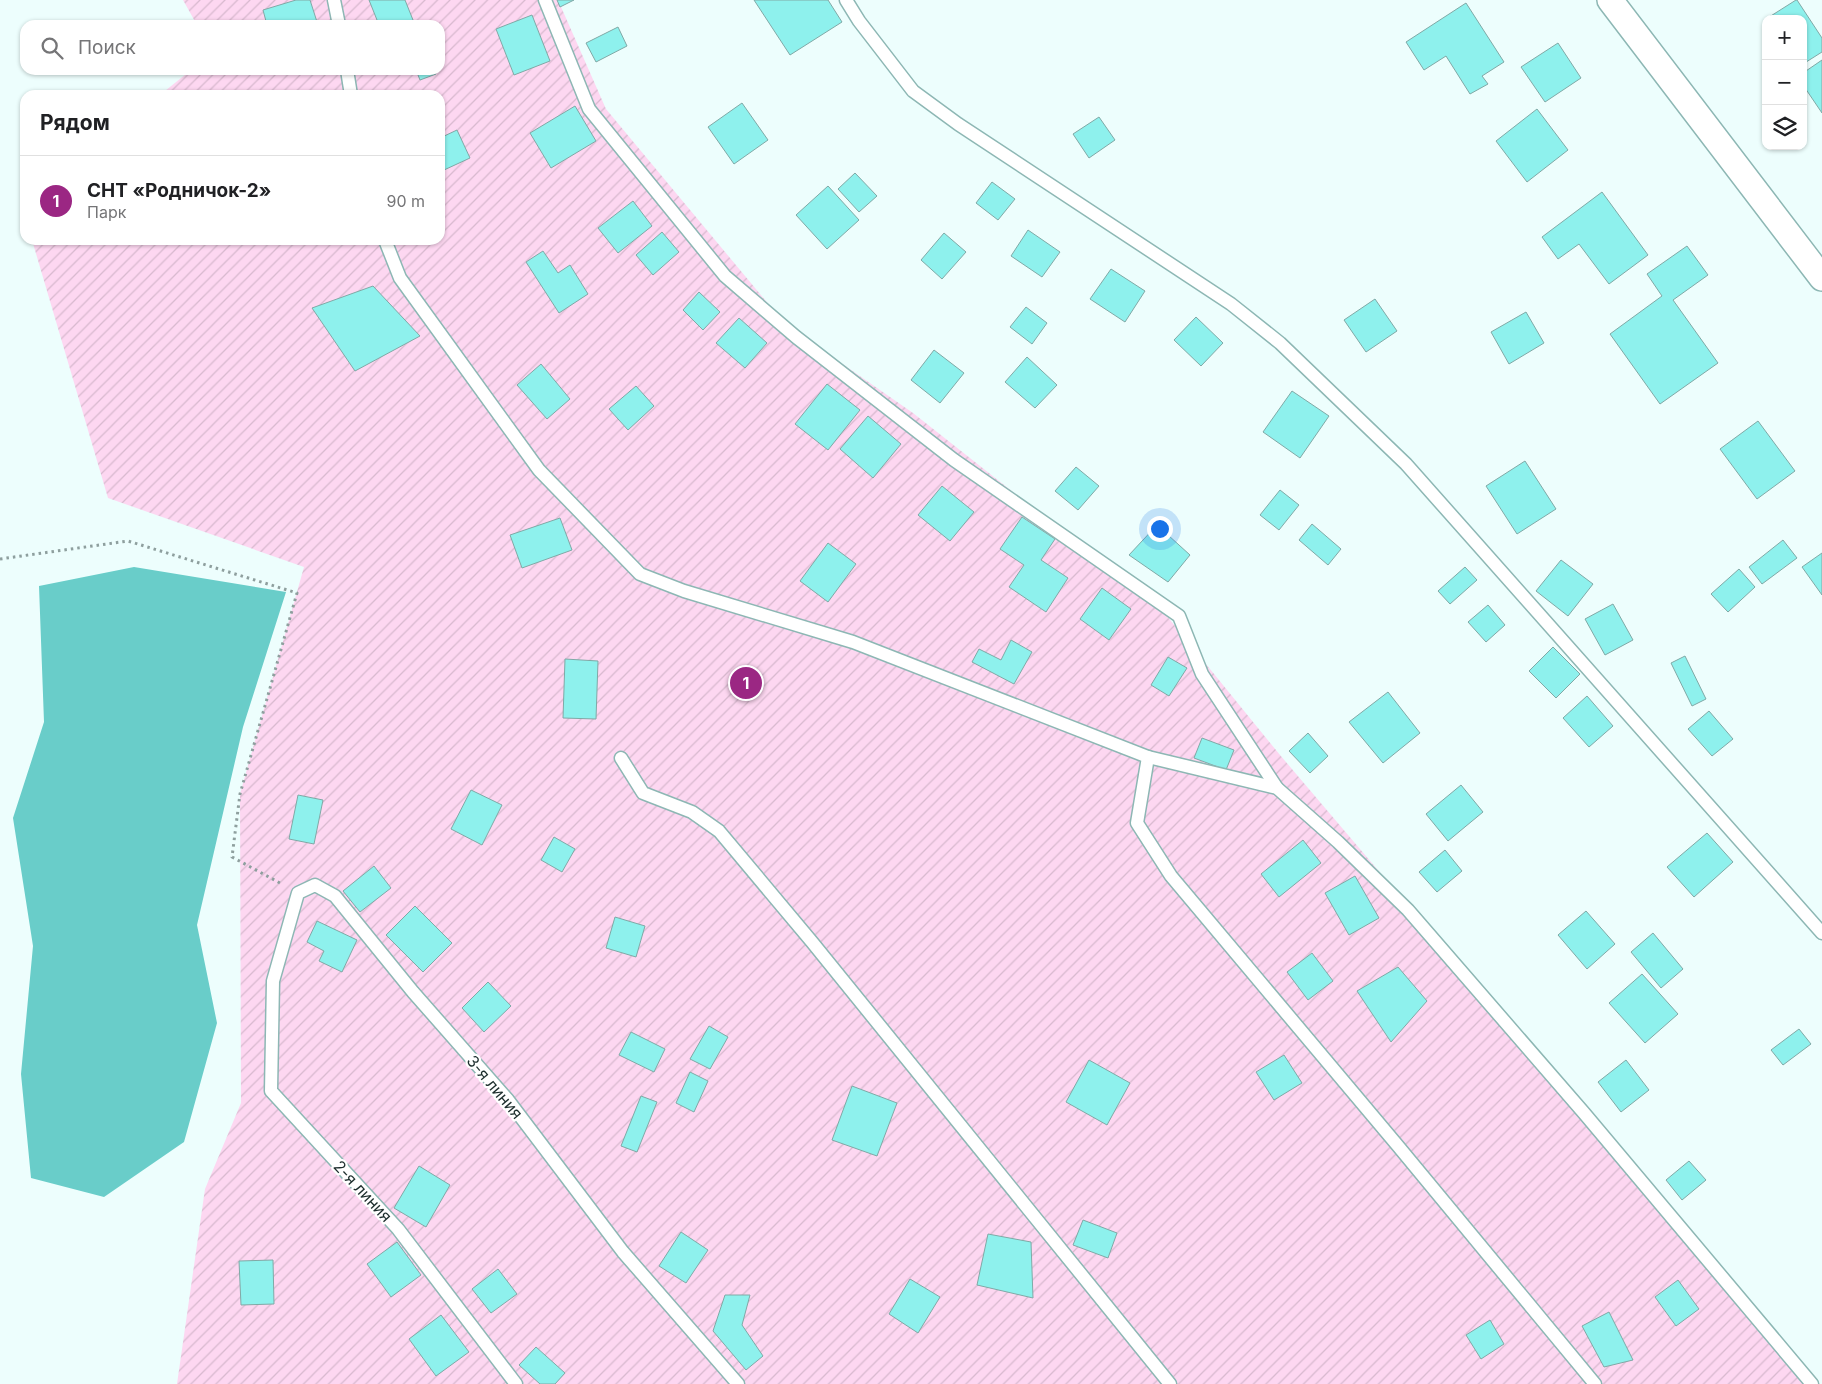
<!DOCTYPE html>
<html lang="ru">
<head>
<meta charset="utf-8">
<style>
	:root { --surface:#fff; --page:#f6f6f6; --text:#202124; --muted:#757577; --line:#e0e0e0; --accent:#9b2783 }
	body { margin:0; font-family:Inter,sans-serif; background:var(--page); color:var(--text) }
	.controls { position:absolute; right:15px; top:15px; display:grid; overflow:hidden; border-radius:10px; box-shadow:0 1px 4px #0004 }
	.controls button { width:45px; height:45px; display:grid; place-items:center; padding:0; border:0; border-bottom:1px solid var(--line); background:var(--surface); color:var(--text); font:25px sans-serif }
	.you { position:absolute; left:1159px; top:528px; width:18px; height:18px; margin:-12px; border:4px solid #fff; border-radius:50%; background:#1a73e8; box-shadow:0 0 0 8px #1a73e833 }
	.badge { display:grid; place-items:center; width:32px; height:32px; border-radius:50%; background:var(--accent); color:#fff; font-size:16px; font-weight:700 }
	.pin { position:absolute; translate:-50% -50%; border:2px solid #fff; box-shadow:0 1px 5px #0006 }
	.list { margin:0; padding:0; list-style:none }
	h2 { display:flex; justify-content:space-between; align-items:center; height:65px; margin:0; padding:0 20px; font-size:21px }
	h2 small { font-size:16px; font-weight:400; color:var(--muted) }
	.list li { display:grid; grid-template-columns:32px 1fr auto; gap:15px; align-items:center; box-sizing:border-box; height:90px; padding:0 20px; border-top:1px solid var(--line) }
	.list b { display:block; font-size:19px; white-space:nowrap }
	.list p { margin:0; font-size:16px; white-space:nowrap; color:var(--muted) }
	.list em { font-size:16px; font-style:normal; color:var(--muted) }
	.icon { flex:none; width:28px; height:28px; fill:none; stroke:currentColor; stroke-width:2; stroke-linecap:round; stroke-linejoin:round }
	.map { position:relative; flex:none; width:1822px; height:1384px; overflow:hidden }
	.search { position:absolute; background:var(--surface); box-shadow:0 1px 4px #0004; left:20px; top:20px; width:425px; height:55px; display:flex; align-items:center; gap:12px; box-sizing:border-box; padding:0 18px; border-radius:15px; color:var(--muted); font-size:19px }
	.panel { position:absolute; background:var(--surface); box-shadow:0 1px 4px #0004; left:20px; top:90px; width:425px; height:155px; border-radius:15px }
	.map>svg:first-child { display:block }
	.garden { fill:url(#garden-furrows) }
	.water { fill:#69cdc9 }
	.building { fill:#8ef1ed; stroke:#80a9a6 }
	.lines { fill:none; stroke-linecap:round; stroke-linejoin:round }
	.service-casing { stroke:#8db7b4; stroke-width:15 }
	.minor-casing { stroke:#8db7b4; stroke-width:28 }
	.path { stroke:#8e9f9e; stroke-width:3; stroke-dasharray:2.5 4; stroke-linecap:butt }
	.service { stroke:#fff; stroke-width:12 }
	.minor { stroke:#fff; stroke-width:25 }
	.labels { text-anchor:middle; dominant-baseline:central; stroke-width:4.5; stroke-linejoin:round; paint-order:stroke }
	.street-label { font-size:16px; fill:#1d2e2d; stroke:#fff }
</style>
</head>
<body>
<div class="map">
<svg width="1822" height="1384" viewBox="0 0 1822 1384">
	<defs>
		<pattern id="garden-furrows" width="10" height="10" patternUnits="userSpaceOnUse" patternTransform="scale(1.25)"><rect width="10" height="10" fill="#fdd7f1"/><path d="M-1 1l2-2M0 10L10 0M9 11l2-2" fill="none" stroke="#d8b9cf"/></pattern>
	</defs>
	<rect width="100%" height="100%" fill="#edfefd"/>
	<path class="garden" d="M183,0H558L606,109L785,324L913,413L1162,610L1280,755L1815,1384H177L205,1189L241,1103L240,794L304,567L108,498L32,240H440V95H160L191,70H440V25H197Z"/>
	<path class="water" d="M134,567L286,592L243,727L197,925L217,1023L184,1142L104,1197L31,1178L21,1074L33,946L13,818L44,722L39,586Z"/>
	<g class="building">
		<path d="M296,0H310L318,25H267L263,10Z"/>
		<path d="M369,0H405L415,25H379Z"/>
		<path d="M557,0H574L560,7Z"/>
		<path d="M754,0H828L842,22L790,55Z"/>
		<path d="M1796,0H1797L1822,38V52L1803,64V19H1766Z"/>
		<path d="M1466,3L1504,62L1482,76L1488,84L1470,94L1446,56L1424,70L1406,42Z"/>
		<path d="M532,15L550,61L514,75L496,29Z"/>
		<path d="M618,27L627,46L596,62L586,43Z"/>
		<path d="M1558,43L1581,78L1545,102L1521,67Z"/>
		<path d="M1822,60V113L1803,85V73Z"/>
		<path d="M416,70H434L436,74L420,80Z"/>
		<path d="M742,103L768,140L734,164L708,127Z"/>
		<path d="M575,106L596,141L551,168L530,133Z"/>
		<path d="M1537,109L1568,150L1527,182L1496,141Z"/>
		<path d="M1099,117L1115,140L1089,158L1073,134Z"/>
		<path d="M457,130L470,158L444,170L440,161V138Z"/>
		<path d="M855,173L877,196L859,212L838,189Z"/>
		<path d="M992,182L1015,199L998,220L976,203Z"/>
		<path d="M828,186L859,220L827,249L796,215Z"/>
		<path d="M1602,192L1648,255L1609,284L1579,244L1558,259L1542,237Z"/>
		<path d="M633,201L652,226L618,253L598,228Z"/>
		<path d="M1028,230L1060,252L1042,277L1011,256Z"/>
		<path d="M662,232L679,252L653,275L636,255Z"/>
		<path d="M944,233L966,252L942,279L921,260Z"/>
		<path d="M1687,246L1708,275L1673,300L1718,363L1660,404L1610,334L1662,296L1647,274Z"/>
		<path d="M543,251L558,273L570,265L588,294L559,313L526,262Z"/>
		<path d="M1111,269L1145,291L1125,322L1090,299Z"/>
		<path d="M373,286L420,336L355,371L312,308Z"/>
		<path d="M699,292L720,312L703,330L683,310Z"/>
		<path d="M1375,299L1397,331L1366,352L1344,320Z"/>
		<path d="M1026,307L1047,323L1032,344L1010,327Z"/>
		<path d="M1526,312L1544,343L1509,364L1491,332Z"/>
		<path d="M1196,317L1223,343L1201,366L1174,340Z"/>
		<path d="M739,318L767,343L745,368L716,343Z"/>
		<path d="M934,350L964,373L940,403L911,380Z"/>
		<path d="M1027,357L1057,385L1035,408L1005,382Z"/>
		<path d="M541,364L570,399L547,419L517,385Z"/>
		<path d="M827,384L860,410L828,450L795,424Z"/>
		<path d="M636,386L654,406L628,430L609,409Z"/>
		<path d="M1292,391L1329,416L1300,458L1263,432Z"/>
		<path d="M868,416L901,444L873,478L840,449Z"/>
		<path d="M1758,421L1795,471L1757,499L1720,449Z"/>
		<path d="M1525,461L1556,509L1517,534L1486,486Z"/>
		<path d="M1076,467L1099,486L1078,510L1055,491Z"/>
		<path d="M942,486L974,512L950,541L918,515Z"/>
		<path d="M1280,490L1299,505L1279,530L1260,515Z"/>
		<path d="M1022,517L1055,539L1041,560L1068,578L1046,612L1009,587L1024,565L1000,549Z"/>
		<path d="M560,518L572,550L522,568L510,535Z"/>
		<path d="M1312,524L1341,549L1328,565L1299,540Z"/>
		<path d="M1157,525L1190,555L1168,582L1129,555Z"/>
		<path d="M1783,540L1797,558L1762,584L1749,567Z"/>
		<path d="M828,543L856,564L828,602L800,581Z"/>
		<path d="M1822,553V595L1802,567Z"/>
		<path d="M1561,560L1593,584L1568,616L1536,591Z"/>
		<path d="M1465,567L1477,580L1450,604L1438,591Z"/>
		<path d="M1739,569L1755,587L1728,612L1711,594Z"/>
		<path d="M1102,588L1131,609L1109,640L1080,619Z"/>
		<path d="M1613,604L1633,640L1605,655L1585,619Z"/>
		<path d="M1488,605L1505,625L1486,642L1468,622Z"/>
		<path d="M1011,640L1032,652L1014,684L972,662L979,649L1001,660Z"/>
		<path d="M1553,647L1580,674L1556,698L1529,671Z"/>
		<path d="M1685,656L1706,699L1692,706L1671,663Z"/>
		<path d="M1168,657L1187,668L1169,696L1151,685Z"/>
		<path d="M565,659L598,661L596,719L563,718Z"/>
		<path d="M1388,692L1420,733L1383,763L1349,722Z"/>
		<path d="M1587,696L1613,726L1589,747L1563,718Z"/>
		<path d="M1709,711L1733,739L1712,756L1688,729Z"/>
		<path d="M1308,733L1328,756L1310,773L1289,751Z"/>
		<path d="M1202,738L1234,750L1226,770L1194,758Z"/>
		<path d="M1461,785L1483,812L1448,841L1426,814Z"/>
		<path d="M471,790L502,805L482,845L451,829Z"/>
		<path d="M298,795L323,800L314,844L289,839Z"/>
		<path d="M1707,833L1733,862L1694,897L1667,867Z"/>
		<path d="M554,837L575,849L562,872L541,860Z"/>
		<path d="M1303,840L1321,863L1279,897L1261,874Z"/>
		<path d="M1445,850L1462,871L1437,892L1419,872Z"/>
		<path d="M374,866L391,888L360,912L343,891Z"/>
		<path d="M1355,876L1379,918L1349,935L1325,893Z"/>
		<path d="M415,906L452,943L423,972L386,935Z"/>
		<path d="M1586,911L1615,944L1587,969L1558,935Z"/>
		<path d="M615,917L645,926L636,957L606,948Z"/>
		<path d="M317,921L357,940L342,972L319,961L324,951L307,942Z"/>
		<path d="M1653,933L1683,969L1661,988L1631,952Z"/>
		<path d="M1312,953L1333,981L1308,1000L1287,972Z"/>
		<path d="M1398,967L1427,1001L1391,1042L1357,991Z"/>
		<path d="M1642,974L1678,1014L1645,1043L1609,1003Z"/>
		<path d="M488,982L511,1006L484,1032L462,1008Z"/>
		<path d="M709,1026L728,1037L710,1069L690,1059Z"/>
		<path d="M1799,1029L1811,1044L1783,1065L1771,1050Z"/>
		<path d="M631,1032L665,1049L654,1072L619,1055Z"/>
		<path d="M1284,1055L1302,1083L1274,1100L1256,1072Z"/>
		<path d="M1089,1060L1130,1083L1107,1125L1066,1102Z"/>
		<path d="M1626,1060L1649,1090L1621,1112L1598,1082Z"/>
		<path d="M690,1072L708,1081L694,1112L676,1103Z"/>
		<path d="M852,1086L897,1103L877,1156L832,1140Z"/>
		<path d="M641,1096L657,1102L637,1152L621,1146Z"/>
		<path d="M1689,1161L1706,1180L1682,1200L1666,1180Z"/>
		<path d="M419,1166L450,1185L426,1227L394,1208Z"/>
		<path d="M1083,1220L1117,1233L1108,1258L1073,1245Z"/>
		<path d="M681,1232L708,1250L686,1283L659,1266Z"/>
		<path d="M988,1234L1031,1242L1033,1298L977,1285Z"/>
		<path d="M397,1242L421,1275L391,1297L367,1264Z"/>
		<path d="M273,1260L274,1304L241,1305L239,1261Z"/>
		<path d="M498,1269L517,1294L491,1313L472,1289Z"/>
		<path d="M910,1279L940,1297L918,1333L889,1314Z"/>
		<path d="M1678,1280L1699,1309L1676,1326L1655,1297Z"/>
		<path d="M725,1295H750L742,1325L763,1356L746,1370L713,1331Z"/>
		<path d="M1609,1312L1633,1360L1604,1367L1582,1326Z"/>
		<path d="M441,1315L469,1352L436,1376L409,1339Z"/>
		<path d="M1490,1320L1504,1344L1481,1359L1466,1335Z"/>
		<path d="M536,1347L565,1373L555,1384H540L519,1365Z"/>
	</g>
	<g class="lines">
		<defs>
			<g id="service">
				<path d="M334,0L339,25"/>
				<path d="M545,0L589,109L725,276L796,337L954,460L1179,616L1202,674L1277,788"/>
				<path d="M846,0L859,21L913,91L958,124L1231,304L1280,343L1406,464L1822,933"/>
				<path d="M347,70L351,95"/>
				<path d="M385,240L400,278L539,470L640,574L684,591L853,642L1148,757L1137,823L1171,876L1398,1146L1595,1384"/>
				<path d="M1148,757L1277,788L1338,842L1408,910L1584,1113L1812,1384"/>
				<path d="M621,758L643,793L692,812L719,831L812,942L1170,1384"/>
				<path d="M516,1384L398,1229L271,1091L273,981L298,893L315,885L335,896L413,992L508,1100L623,1252L738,1384"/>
			</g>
			<path id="minor" d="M1610,0L1822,278"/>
		</defs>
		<use href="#service" class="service-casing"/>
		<use href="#minor" class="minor-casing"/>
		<path class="path" d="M0,559L128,541L297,593L240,794L232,857L280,883"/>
		<use href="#service" class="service"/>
		<use href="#minor" class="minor"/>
	</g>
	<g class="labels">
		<g class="street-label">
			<text transform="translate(495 1087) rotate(50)">3-я линия</text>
			<text transform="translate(363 1191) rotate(47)">2-я линия</text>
		</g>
	</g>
</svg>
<div class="controls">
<button>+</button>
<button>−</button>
<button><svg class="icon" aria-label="layers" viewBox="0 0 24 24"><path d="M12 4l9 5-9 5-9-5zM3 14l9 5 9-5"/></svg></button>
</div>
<div class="you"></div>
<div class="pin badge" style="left:746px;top:683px">1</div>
<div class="search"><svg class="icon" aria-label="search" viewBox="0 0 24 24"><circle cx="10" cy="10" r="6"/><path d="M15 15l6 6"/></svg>Поиск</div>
<section class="panel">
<h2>Рядом<small></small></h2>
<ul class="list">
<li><span class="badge">1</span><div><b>СНТ «Родничок-2»</b><p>Парк</p></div><em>90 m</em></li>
</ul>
</section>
</div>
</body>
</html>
